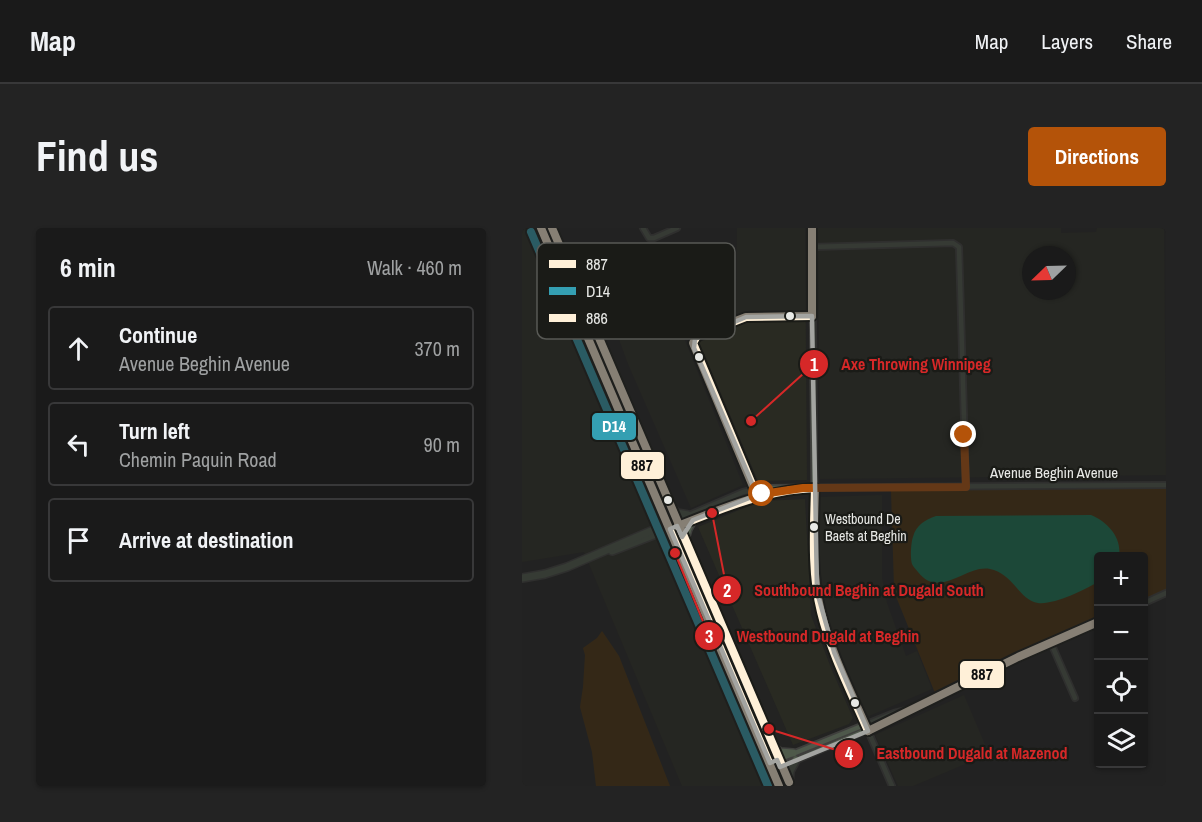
<!DOCTYPE html>
<html lang="en">
<head>
<meta charset="utf-8">
<style>
	:root { --surface:#1a1a1a; --page:#232323; --text:#f1f3f6; --muted:#9fa1a2; --line:#383839; --accent:#b45309 }
	body { margin:0; font-family:"Archivo Narrow",sans-serif; background:var(--page); color:var(--text) }
	.controls { position:absolute; right:18px; bottom:18px; display:grid; overflow:hidden; border-radius:6px; box-shadow:0 2px 4px #0004 }
	.controls button { width:54px; height:54px; display:grid; place-items:center; padding:0; border:0; border-bottom:2px solid var(--line); background:var(--surface); color:var(--text); font:30px sans-serif }
	.compass { position:absolute; left:500px; top:18px; width:54px; height:54px; border-radius:50%; background:var(--surface); box-shadow:0 2px 4px #0004; rotate:247deg }
	.stop { position:absolute; width:18px; height:18px; margin:-14px; border:4px solid #b45309; border-radius:50%; background:#fff }
	.stop.end { background:#b45309; border-color:#fff; box-shadow:0 2px 6px #0008 }
	.list { margin:0; padding:0; list-style:none }
	h2 { display:flex; justify-content:space-between; align-items:center; height:78px; margin:0; padding:0 24px; font-size:26px }
	h2 small { font-size:20px; font-weight:400; color:var(--muted) }
	.list li { display:grid; grid-template-columns:39px 1fr auto; gap:18px; align-items:center; box-sizing:border-box; height:84px; margin:0 12px 12px; padding:0 12px; border:2px solid var(--line); border-radius:6px }
	.list b { display:block; font-size:22px; white-space:nowrap }
	.list p { margin:0; font-size:20px; white-space:nowrap; color:var(--muted) }
	.list em { font-size:20px; font-style:normal; color:var(--muted) }
	.icon { flex:none; width:33px; height:33px; fill:none; stroke:currentColor; stroke-width:2; stroke-linecap:round; stroke-linejoin:round }
	.map { position:relative; flex:none; width:644px; height:558px; overflow:hidden; border-radius:6px }
	header { display:flex; align-items:center; gap:36px; box-sizing:border-box; height:84px; padding:0 30px; background:var(--surface); border-bottom:2px solid var(--line) }
	header strong { font-size:28px }
	nav { display:flex; gap:33px; margin-inline-start:auto; font-size:21px }
	.intro { display:flex; align-items:center; justify-content:space-between; box-sizing:border-box; height:144px; padding:0 36px }
	h1 { margin:0; font-size:42px }
	.button { padding:15px 27px; border-radius:6px; background:var(--accent); color:#fff; font-size:21px; font-weight:700 }
	main { display:flex; gap:36px; padding:0 36px }
	aside { flex:1; background:var(--surface); border-radius:6px; box-shadow:0 2px 4px #0004 }
	.map>svg:first-child { display:block }
	.built { fill:#292a22; fill-rule:evenodd }
	.green { fill:#4b300a }
	.water { fill:#157652 }
	.lines { fill:none; stroke-linecap:round; stroke-linejoin:round }
	.street-casing { stroke:#3f3f3d; stroke-width:8 }
	.secondary-casing { stroke:#3f3f3d; stroke-width:10 }
	.street { stroke:#4e584b; stroke-width:4.5 }
	.secondary { stroke:#4e594a; stroke-width:7 }
	.bus-1-casing { stroke:#1a1b17; stroke-width:12 }
	.bus-2-casing { stroke:#1a1b17; stroke-width:12 }
	.bus-3-casing { stroke:#1a1b17; stroke-width:12 }
	.bus-1 { stroke:#fff0d8; stroke-width:8 }
	.bus-2 { stroke:#349fb2; stroke-width:8 }
	.bus-3 { stroke:#fff0d8; stroke-width:8 }
	.route { stroke:#b45309; stroke-width:8 }
	.marked { fill:none; stroke:#a3a4a1; stroke-width:4.5; stroke-linejoin:round }
	.bus-dot { fill:#e8e9e6; stroke:#1a1b17; stroke-width:2 }
	.labels { text-anchor:middle; dominant-baseline:central; stroke-width:4.5; stroke-linejoin:round; paint-order:stroke }
	.bus-label { font-size:14px; fill:#e8e9e6; stroke:#1a1b17; text-anchor:start }
	.street-label { font-size:15px; fill:#e8e9e6; stroke:#1a1b17 }
	.key { fill:#1a1b17; stroke:#585955; stroke-width:1.5 }
	.key-label { font-size:16px; fill:#e8e9e6 }
	.leader { fill:none; stroke:#d62828; stroke-width:2 }
	.callout-dot { fill:#d62828; stroke:#1a1b17; stroke-width:2 }
	.mark-label { font-size:18px; text-anchor:middle; font-weight:bold; fill:#fff }
	.callout-label { font-size:16px; text-anchor:middle; font-weight:bold; fill:#d62828; stroke:#1a1b17; stroke-width:4.5; stroke-linejoin:round; paint-order:stroke }
	.line-badge { stroke:#1a1b17; stroke-width:2 }
	.badge-label { font-size:16px; text-anchor:middle; font-weight:bold; fill:#fff }
	.pale-badge-label { font-size:16px; text-anchor:middle; font-weight:bold; fill:#111 }
</style>
</head>
<body>
<header>
<strong>Map</strong>
<nav><a>Map</a><a>Layers</a><a>Share</a></nav>
</header>
<div class="intro"><h1>Find us</h1><a class="button">Directions</a></div>
<main>
<aside>
<h2>6 min<small>Walk · 460 m</small></h2>
<ul class="list">
<li><svg class="icon" aria-label="ahead" viewBox="0 0 24 24"><path d="M12 20V5M6 11l6-6 6 6"/></svg><div><b>Continue</b><p>Avenue Beghin Avenue</p></div><em>370 m</em></li>
<li><svg class="icon" aria-label="left" viewBox="0 0 24 24"><path d="M17 20v-9H6M10 6l-5 5 5 5"/></svg><div><b>Turn left</b><p>Chemin Paquin Road</p></div><em>90 m</em></li>
<li><svg class="icon" aria-label="arrive" viewBox="0 0 24 24"><path d="M6 21V4h12l-3 4 3 4H6"/></svg><div><b>Arrive at destination</b></div></li>
</ul>
</aside>
<div class="map">
<svg width="644" height="558" viewBox="0 0 644 558">
	<rect width="100%" height="100%" fill="#232322"/>
	<g class="built">
		<path d="M0,0H9L249,558H160L62,324L0,334Z"/>
		<path d="M215,0H283L285,252L236,253L177,114L214,100Z"/>
		<path d="M296,0H539V5L574,4L575,0H642L644,247L298,251ZM509,27H545V63H509Z"/>
		<path d="M161,38L186,97L162,110L221,257L169,280L106,136L90,92L100,67Z"/>
		<path d="M360,267V350L365,375L384,428L395,423L410,461L347,488L340,481L315,424L303,383L298,341V269Z"/>
		<path d="M283,271L289,387L309,440L331,490L327,496L271,517L176,299L239,273Z"/>
		<path d="M442,467L467,526L391,558H376L353,507Z"/>
	</g>
	<g class="green">
		<path d="M644,260V364L622,374V328H576V394L413,465L375,371L372,358L369,263Z"/>
		<path d="M80,403L97,428L148,558H74L70,524L58,479L61,459L63,427L61,420L75,410Z"/>
	</g>
	<path class="water" d="M569,287C586,294 600,310 597,328H576V354C562,362 532,377 516,375C507,374 500,366 494,359C487,351 479,343 468,341C444,336 418,372 396,344C394,341 391,339 390,336C388,330 389,314 391,309C394,297 403,292 414,288Z"/>
	<g class="lines">
		<defs>
			<g id="street">
				<path d="M121,0L127,10H132L155,0"/>
				<path d="M290,0L293,317C293,355 299,389 312,424L370,558"/>
				<path d="M290,19L431,15L437,19L444,259"/>
				<path d="M234,267L171,115L175,108L224,89L290,88"/>
				<path d="M153,293L221,264L239,260L644,257"/>
				<path d="M155,298L229,269L270,261"/>
				<path d="M622,375L644,365"/>
				<path d="M529,415L553,470"/>
				<path d="M248,535L372,485L389,481"/>
				<path d="M256,540L382,486L496,429L576,394"/>
			</g>
			<g id="secondary">
				<path d="M19,0L257,558"/>
				<path d="M28,0L266,558"/>
				<path d="M148,278L155,285L166,287"/>
				<path d="M162,315L166,301L171,292"/>
				<path d="M90,323L152,299"/>
				<path d="M0,350L23,346L45,339L150,294"/>
				<path d="M249,517L258,524L271,525"/>
				<path d="M267,555L268,543L274,532"/>
			</g>
		</defs>
		<use href="#street" class="street-casing"/>
		<use href="#secondary" class="secondary-casing"/>
		<use href="#street" class="street"/>
		<use href="#secondary" class="secondary"/>
		<defs>
			<g id="bus-1">
				<path d="M19,0L257,558"/>
				<path d="M290,0V88"/>
				<path d="M293,260C292,301 289,344 299,384C309,425 329,464 346,503"/>
				<path d="M232,261L171,115L175,108L224,89L290,88"/>
				<path d="M156,298C201,280 244,262 293,260"/>
				<path d="M346,503L496,429L576,394"/>
			</g>
			<path id="bus-2" d="M9,4L246,558"/>
			<path id="bus-3" d="M30,0L267,554"/>
		</defs>
		<use href="#bus-1" class="bus-1-casing"/>
		<use href="#bus-2" class="bus-2-casing"/>
		<use href="#bus-3" class="bus-3-casing"/>
		<use href="#bus-1" class="bus-1"/>
		<use href="#bus-2" class="bus-2"/>
		<use href="#bus-3" class="bus-3"/>
	</g>
	<g class="lines">
		<path class="route" d="M240,266L281,260L444,259L442,207"/>
	</g>
	<path d="M0 0H644V558H0ZM290,88L295,364L312,424L346,503L258,539L255,532L248,535L148,301L155,298L160,309L171,292L235,267L172,120L173,111L224,89Z" fill="#232322" fill-opacity=".55" fill-rule="evenodd"/>
	<path class="marked" d="M290,88L295,364L312,424L346,503L258,539L255,532L248,535L148,301L155,298L160,309L171,292L235,267L172,120L173,111L224,89Z"/>
	<g class="bus-dot">
		<circle cx="268" cy="88" r="5"/>
		<circle cx="177" cy="129" r="5"/>
		<circle cx="146" cy="272" r="5"/>
		<circle cx="292" cy="299" r="5"/>
		<circle cx="333" cy="475" r="5"/>
	</g>
	<g class="labels">
		<g class="bus-label">
			<text x="303" y="291">Westbound De<tspan x="303" dy="17">Baets at Beghin</tspan></text>
		</g>
		<g class="street-label">
			<text x="532" y="244">Avenue Beghin Avenue</text>
		</g>
	</g>
	<rect x="15" y="15" width="198" height="96" rx="9" class="key"/>
	<rect x="27" y="32" width="27" height="8" fill="#fff0d8"/>
	<rect x="27" y="59" width="27" height="8" fill="#349fb2"/>
	<rect x="27" y="86" width="27" height="8" fill="#fff0d8"/>
	<g class="key-label">
		<text x="64" y="42">887</text>
		<text x="64" y="69">D14</text>
		<text x="64" y="96">886</text>
	</g>
	<path class="leader" d="M229 193L292 136M190 285L205 362M153 325L187 408M247 501L327 526"/>
	<g class="callout-dot">
		<circle cx="229" cy="193" r="6"/>
		<circle cx="190" cy="285" r="6"/>
		<circle cx="153" cy="325" r="6"/>
		<circle cx="247" cy="501" r="6"/>
		<circle cx="292" cy="136" r="15"/>
		<circle cx="205" cy="362" r="15"/>
		<circle cx="187" cy="408" r="15"/>
		<circle cx="327" cy="526" r="15"/>
	</g>
	<g class="mark-label">
		<text x="292" y="143">1</text>
		<text x="205" y="369">2</text>
		<text x="187" y="415">3</text>
		<text x="327" y="532">4</text>
	</g>
	<g class="callout-label">
		<text x="394" y="142">Axe Throwing Winnipeg</text>
		<text x="347" y="368">Southbound Beghin at Dugald South</text>
		<text x="306" y="414">Westbound Dugald at Beghin</text>
		<text x="450" y="531">Eastbound Dugald at Mazenod</text>
	</g>
	<g class="line-badge">
		<rect x="69" y="184" width="46" height="29" rx="6" fill="#349fb2"/>
		<rect x="98" y="223" width="45" height="29" rx="6" fill="#fff0d8"/>
		<rect x="437" y="432" width="46" height="29" rx="6" fill="#fff0d8"/>
	</g>
	<g class="badge-label">
		<text x="92" y="204">D14</text>
	</g>
	<g class="pale-badge-label">
		<text x="120" y="243">887</text>
		<text x="460" y="452">887</text>
	</g>
</svg>
<div class="controls">
<button>+</button>
<button>−</button>
<button><svg class="icon" aria-label="locate" viewBox="0 0 24 24"><circle cx="12" cy="12" r="6"/><path d="M12 2v4M12 18v4M2 12h4M18 12h4"/></svg></button>
<button><svg class="icon" aria-label="layers" viewBox="0 0 24 24"><path d="M12 4l9 5-9 5-9-5zM3 14l9 5 9-5"/></svg></button>
</div>
<svg class="compass" viewBox="-18 -18 36 36"><path d="M0-13l5 13h-10z" fill="#e53935"/><path d="M0 13l5-13h-10z" fill="#9fa1a2"/></svg>
<div class="stop" style="left:240px;top:266px"></div>
<div class="stop end" style="left:442px;top:207px"></div>
</div>
</main>
</body>
</html>
